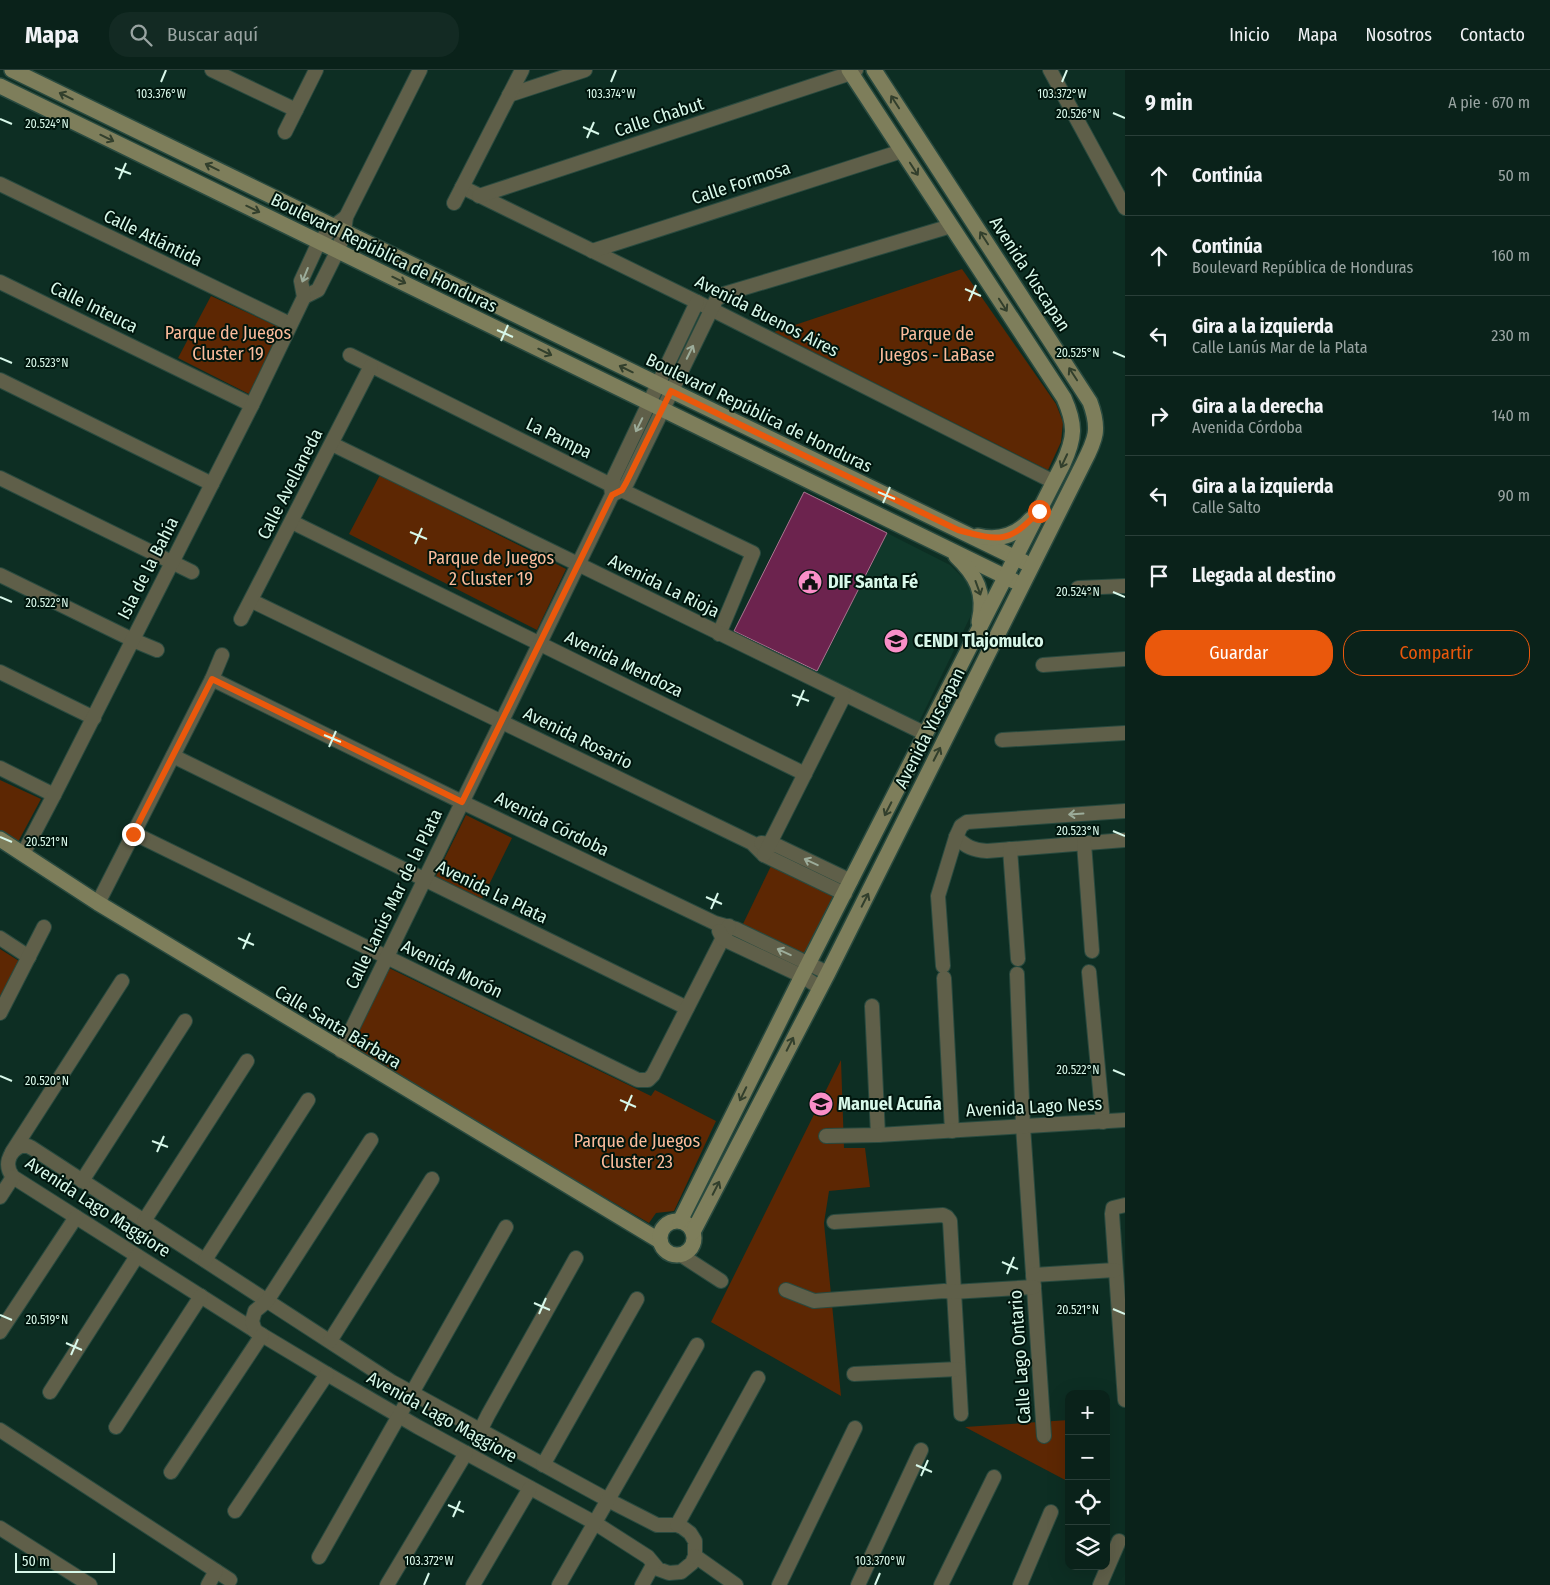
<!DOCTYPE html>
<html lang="es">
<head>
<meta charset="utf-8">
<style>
	:root { --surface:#0a221a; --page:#132a23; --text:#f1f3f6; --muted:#99a4a2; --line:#2a3f39; --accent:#ea580c }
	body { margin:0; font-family:"Fira Sans Condensed",sans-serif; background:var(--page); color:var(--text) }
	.controls { position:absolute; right:15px; bottom:15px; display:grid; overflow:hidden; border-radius:10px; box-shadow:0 5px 20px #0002 }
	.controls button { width:45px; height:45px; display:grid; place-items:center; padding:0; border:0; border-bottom:1px solid var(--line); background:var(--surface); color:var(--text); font:25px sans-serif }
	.scale { position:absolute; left:15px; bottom:12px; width:100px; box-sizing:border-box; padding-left:5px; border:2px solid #d8f8ea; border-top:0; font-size:14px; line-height:18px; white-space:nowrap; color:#d8f8ea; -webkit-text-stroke:4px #00150d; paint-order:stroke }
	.stop { position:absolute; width:15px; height:15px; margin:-11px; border:4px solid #ea580c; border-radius:50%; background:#fff }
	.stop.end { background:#ea580c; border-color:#fff; box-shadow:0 1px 5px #0008 }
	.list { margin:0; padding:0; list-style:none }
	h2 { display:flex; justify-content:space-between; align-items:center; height:65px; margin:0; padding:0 20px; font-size:21px }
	h2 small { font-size:16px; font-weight:400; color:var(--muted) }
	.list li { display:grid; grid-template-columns:32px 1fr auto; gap:15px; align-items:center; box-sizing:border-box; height:80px; padding:0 20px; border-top:1px solid var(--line) }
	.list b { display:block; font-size:19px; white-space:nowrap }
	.list p { margin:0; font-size:16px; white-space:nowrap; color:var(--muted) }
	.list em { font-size:16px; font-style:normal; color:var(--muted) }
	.actions { display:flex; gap:10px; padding:15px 20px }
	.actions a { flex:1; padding:11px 0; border:1px solid var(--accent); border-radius:20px; text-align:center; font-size:18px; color:var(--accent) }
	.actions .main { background:var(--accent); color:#fff }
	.icon { flex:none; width:28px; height:28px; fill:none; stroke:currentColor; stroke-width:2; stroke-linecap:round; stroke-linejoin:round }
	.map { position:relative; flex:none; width:1125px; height:1515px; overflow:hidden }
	header { display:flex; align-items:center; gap:30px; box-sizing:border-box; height:70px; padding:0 25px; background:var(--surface); border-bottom:1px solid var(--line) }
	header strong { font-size:24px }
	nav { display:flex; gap:28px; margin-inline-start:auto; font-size:18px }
	.search { width:350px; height:45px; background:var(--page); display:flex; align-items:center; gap:12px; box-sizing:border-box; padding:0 18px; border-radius:20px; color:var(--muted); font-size:19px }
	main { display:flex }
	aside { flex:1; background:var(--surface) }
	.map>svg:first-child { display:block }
	.built { fill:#10382a }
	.green { fill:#5d2703 }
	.building { fill:#6c234e; stroke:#a97590 }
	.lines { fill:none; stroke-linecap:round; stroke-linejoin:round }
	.street-casing { stroke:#294a3f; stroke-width:16 }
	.secondary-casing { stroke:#294a3f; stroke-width:18 }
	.street { stroke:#5f5f49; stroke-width:14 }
	.secondary { stroke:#7e7e5b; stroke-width:15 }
	.oneway { stroke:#323f2c }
	.oneway2 { stroke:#9cac9a }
	.route { stroke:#ea580c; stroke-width:6 }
	.ticks { fill:none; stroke:#d8f8ea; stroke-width:2 }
	.labels { text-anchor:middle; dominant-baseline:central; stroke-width:4; stroke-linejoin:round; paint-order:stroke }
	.street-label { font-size:18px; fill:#d8f8ea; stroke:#00150d }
	.park-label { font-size:18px; fill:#fbbb9b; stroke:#00150d }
	.poi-label { font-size:18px; font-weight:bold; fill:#d8f8ea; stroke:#00150d; text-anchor:start }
	.ticks-label { font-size:12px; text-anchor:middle; fill:#d8f8ea; stroke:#00150d; stroke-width:4; stroke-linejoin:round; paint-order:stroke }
</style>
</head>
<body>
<header>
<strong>Mapa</strong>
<div class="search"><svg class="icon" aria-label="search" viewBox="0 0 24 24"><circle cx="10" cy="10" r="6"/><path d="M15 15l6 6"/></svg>Buscar aquí</div>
<nav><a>Inicio</a><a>Mapa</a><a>Nosotros</a><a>Contacto</a></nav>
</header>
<main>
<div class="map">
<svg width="1125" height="1515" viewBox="0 0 1125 1515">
	<rect width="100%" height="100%" fill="#0d2e23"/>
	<path class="built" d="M887,463L950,495L970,515L974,539L918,654L816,603Z"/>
	<g class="green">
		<path d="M962,199L1056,334L1063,352L1061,372L1048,400L774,262Z"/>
		<path d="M211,226L281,258L249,324L178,288Z"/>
		<path d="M380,405L566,499L537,560L349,464Z"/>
		<path d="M0,710L41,729L18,772L0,760Z"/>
		<path d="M466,745L512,768L481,831L435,808Z"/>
		<path d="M771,796L833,826L804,886L742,856Z"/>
		<path d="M0,879L19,891L0,928Z"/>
		<path d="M389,898L651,1026L655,1020L716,1051L674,1141L656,1143L649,1153L350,980Z"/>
		<path d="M841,990L844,1078H865L870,1117L829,1121L824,1153L841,1326L711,1252Z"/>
		<path d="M1069,1350V1412L965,1357Z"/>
	</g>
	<path class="building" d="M804,422L887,463L817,601L734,561Z"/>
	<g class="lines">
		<defs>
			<g id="street">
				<path d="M212,0L296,40"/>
				<path d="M1050,0L1125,138"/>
				<path d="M509,25L585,0"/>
				<path d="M285,62L316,0"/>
				<path d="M0,114L290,254"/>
				<path d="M462,117L697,232L1054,412"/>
				<path d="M479,126L851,3L856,0"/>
				<path d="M454,133L522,0"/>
				<path d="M592,181L902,81"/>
				<path d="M0,212L252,335"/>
				<path d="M304,227L318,220L338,180L344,162L346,147L420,0"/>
				<path d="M350,285L611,415L753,483L719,564"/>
				<path d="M0,310L212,414"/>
				<path d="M332,374L926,664"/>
				<path d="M0,408L192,502"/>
				<path d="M613,424L622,420L627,413L716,230L724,224L951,156"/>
				<path d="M292,452L805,704"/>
				<path d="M0,505L133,570L157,580"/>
				<path d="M1078,518L1125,516"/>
				<path d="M252,531L752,773L764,785L845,824"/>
				<path d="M241,549L371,296"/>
				<path d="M1043,595L1125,589"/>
				<path d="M0,602L94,648"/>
				<path d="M212,609L462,732L715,853L736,859L828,903"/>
				<path d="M1002,670L1125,663"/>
				<path d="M173,686L687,938"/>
				<path d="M0,698L54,725"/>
				<path d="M133,763L638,1010H648L653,1005L729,856"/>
				<path d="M956,767C966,777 973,780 987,781L1125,770"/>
				<path d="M761,773L770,774L778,776L851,811"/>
				<path d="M1084,773L1092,881"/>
				<path d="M1010,779L1018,889"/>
				<path d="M23,784L54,725L252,335L304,227L301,211L319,172L334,156L346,147"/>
				<path d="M764,785L844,626"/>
				<path d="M98,833L212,609L222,585"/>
				<path d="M719,861L723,869L802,906L819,917"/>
				<path d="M0,868L29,887"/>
				<path d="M943,896L938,826L956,767L961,756L967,752L1125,741"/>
				<path d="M1089,902L1103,1052"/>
				<path d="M1017,904L1023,1056L1044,1366"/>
				<path d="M944,908L952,1061"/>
				<path d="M872,936L878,1065"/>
				<path d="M0,943L44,857"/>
				<path d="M341,981L612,425L611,415L614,407L697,232"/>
				<path d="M826,1066L878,1065L1125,1050"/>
				<path d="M21,1076H28L32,1078L392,1312L608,1430L657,1455H677L682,1457L690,1463L695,1471V1486L692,1493L681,1502L669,1503L658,1499L648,1487L595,1453L418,1357L327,1304L262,1265L13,1107C4,1096 8,1082 21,1076Z"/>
				<path d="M12,1082L122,911"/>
				<path d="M82,1111L185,951"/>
				<path d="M0,1127L13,1107"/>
				<path d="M1125,1135L1113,1138L1112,1144L1125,1330"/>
				<path d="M144,1151L247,991"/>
				<path d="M834,1152L943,1145L947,1147L950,1151L961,1344"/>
				<path d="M681,1185L721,1211"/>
				<path d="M205,1190L308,1030"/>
				<path d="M1033,1205L1115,1200"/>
				<path d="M786,1220L814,1231L944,1221L953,1222L1034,1217"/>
				<path d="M255,1261L252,1251L255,1241L267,1231L371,1070"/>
				<path d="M0,1262L76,1147"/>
				<path d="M330,1271L432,1109"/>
				<path d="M854,1304L958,1299"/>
				<path d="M50,1322L137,1186"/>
				<path d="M116,1357L201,1226"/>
				<path d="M0,1360L230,1510"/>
				<path d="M480,1361L488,1345L576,1188"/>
				<path d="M543,1395L637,1229"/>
				<path d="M171,1402L262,1265"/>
				<path d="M235,1441L327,1304"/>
				<path d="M677,1455L758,1308"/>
				<path d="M0,1458L90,1515"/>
				<path d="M695,1486L736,1515"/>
				<path d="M319,1487L506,1157"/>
				<path d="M208,1515L216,1501"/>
				<path d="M387,1515L466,1383"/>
				<path d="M473,1515L530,1418"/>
				<path d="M559,1515L697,1275"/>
				<path d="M642,1515L653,1495"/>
				<path d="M779,1515L855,1358"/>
				<path d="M858,1515L921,1380"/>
				<path d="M941,1515L994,1407"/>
				<path d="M1020,1515L1051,1442"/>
				<path d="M1100,1515L1119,1471"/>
			</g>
			<g id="secondary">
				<path d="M12,0L1024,492"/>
				<path d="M0,16L1014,511"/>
				<path d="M978,466C999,471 1017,465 1031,449"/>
				<path d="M956,486C976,505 986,523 979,552"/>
				<path d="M0,769L98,833L660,1171"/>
				<circle cx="677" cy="1168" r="17"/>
				<path d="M680,1151L802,906L1063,394C1075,368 1076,355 1064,328L849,0"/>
				<path d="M693,1162L828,903L1083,394C1096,369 1100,359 1090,332L874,0"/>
			</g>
		</defs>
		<use href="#street" class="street-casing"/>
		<use href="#secondary" class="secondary-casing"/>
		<use href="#street" class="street"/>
		<use href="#secondary" class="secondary"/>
	</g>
	<defs><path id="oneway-shaft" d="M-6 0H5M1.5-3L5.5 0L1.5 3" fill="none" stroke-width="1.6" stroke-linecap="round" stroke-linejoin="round" transform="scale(1.25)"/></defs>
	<g class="oneway">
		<use href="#oneway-shaft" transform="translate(66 26) rotate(-154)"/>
		<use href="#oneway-shaft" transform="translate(895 32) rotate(-123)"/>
		<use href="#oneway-shaft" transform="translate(107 68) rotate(26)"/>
		<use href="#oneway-shaft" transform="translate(212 97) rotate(-154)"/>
		<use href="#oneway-shaft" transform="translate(914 99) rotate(57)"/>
		<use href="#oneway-shaft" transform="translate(253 139) rotate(26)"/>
		<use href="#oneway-shaft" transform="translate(984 168) rotate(-123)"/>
		<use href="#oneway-shaft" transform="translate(399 210) rotate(26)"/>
		<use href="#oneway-shaft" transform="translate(1003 235) rotate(57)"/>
		<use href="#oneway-shaft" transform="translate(545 282) rotate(26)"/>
		<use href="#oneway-shaft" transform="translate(626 299) rotate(-154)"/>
		<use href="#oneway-shaft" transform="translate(1073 304) rotate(-123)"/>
		<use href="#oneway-shaft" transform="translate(1064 391) rotate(115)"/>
		<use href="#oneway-shaft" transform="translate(978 518) rotate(70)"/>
		<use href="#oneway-shaft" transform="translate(937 684) rotate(-63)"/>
		<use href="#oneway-shaft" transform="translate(888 739) rotate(117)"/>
		<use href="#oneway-shaft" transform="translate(865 830) rotate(-63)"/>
		<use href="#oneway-shaft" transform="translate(790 974) rotate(-63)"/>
		<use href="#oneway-shaft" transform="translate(743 1024) rotate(116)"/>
		<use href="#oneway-shaft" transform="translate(716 1118) rotate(-63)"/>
	</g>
	<g class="oneway2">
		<use href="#oneway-shaft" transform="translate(305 205) rotate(112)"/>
		<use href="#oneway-shaft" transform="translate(690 282) rotate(-64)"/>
		<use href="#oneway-shaft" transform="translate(639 355) rotate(116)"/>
		<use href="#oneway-shaft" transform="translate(1076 744) rotate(176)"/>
		<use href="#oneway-shaft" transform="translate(811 792) rotate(-155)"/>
		<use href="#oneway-shaft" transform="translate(784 882) rotate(-155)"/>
	</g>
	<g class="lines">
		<path class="route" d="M133,764L212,609L462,732L612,425L622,420L626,413L671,321L958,460C999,471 1009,474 1039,441"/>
	</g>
	<path class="ticks" d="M161,12L166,0M611,12L616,0M1062,12L1067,0M1113,43L1125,48M0,49L12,54M583,57L599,64M587,68L594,52M115,98L131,104M119,109L126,93M965,219L981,226M969,231L976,215M497,260L513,267M501,271L508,255M1113,282L1125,287M0,288L12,293M878,422L895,429M883,433L890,417M410,462L427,469M415,474L422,458M1113,522L1125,527M0,527L12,532M792,625L809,631M797,636L804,620M324,665L341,672M329,677L336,661M1113,761L1125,766M0,767L12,772M706,827L722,834M711,839L718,823M238,868L254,875M243,879L250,863M1113,1000L1125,1005M0,1006L12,1011M620,1030L636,1037M625,1041L632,1025M152,1071L168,1077M157,1082L164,1066M1002,1192L1018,1199M1007,1204L1014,1187M534,1233L550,1240M1113,1239L1125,1244M539,1244L546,1228M0,1245L12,1250M66,1273L82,1280M71,1285L78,1269M916,1395L932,1402M921,1406L928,1390M448,1435L464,1442M453,1447L460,1431M424,1515L429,1503M875,1515L880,1503"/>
	<defs>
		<symbol id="civic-disc" viewBox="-11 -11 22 22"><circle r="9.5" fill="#fa8fc8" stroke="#00150d"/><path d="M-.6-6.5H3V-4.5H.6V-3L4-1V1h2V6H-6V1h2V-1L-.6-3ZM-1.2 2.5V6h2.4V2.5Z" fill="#111"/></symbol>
		<symbol id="school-disc" viewBox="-11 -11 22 22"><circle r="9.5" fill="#fa8fc8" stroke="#00150d"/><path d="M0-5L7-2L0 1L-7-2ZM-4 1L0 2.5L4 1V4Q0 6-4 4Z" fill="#111"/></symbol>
	</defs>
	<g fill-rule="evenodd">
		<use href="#civic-disc" x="796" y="498" width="28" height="28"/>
		<use href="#school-disc" x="882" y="557" width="28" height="28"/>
		<use href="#school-disc" x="807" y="1020" width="28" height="28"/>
	</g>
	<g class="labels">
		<g class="street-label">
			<text transform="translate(659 47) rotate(-18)">Calle Chabut</text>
			<text transform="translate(741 113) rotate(-18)">Calle Formosa</text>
			<text transform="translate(153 168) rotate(26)">Calle Atlántida</text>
			<text transform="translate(384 183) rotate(26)">Boulevard República de Honduras</text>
			<text transform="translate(1030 204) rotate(57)">Avenida Yuscapan</text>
			<text transform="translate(94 237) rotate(26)">Calle Inteuca</text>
			<text transform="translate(767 246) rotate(27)">Avenida Buenos Aires</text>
			<text transform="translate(759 343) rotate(26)">Boulevard República de Honduras</text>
			<text transform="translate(559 368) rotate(26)">La Pampa</text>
			<text transform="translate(290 414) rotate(-63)">Calle Avellaneda</text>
			<text transform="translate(148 498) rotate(-63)">Isla de la Bahía</text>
			<text transform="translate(664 516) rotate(26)">Avenida La Rioja</text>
			<text transform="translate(624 594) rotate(26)">Avenida Mendoza</text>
			<text transform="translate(930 658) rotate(-63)">Avenida Yuscapan</text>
			<text transform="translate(578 668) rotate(26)">Avenida Rosario</text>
			<text transform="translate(552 754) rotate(26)">Avenida Córdoba</text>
			<text transform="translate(492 822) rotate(26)">Avenida La Plata</text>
			<text transform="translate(394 829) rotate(-64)">Calle Lanús Mar de la Plata</text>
			<text transform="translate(452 899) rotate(26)">Avenida Morón</text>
			<text transform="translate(338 957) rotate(31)">Calle Santa Bárbara</text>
			<text transform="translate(1034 1037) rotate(-3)">Avenida Lago Ness</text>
			<text transform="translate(98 1137) rotate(33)">Avenida Lago Maggiore</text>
			<text transform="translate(1020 1287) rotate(-94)">Calle Lago Ontario</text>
			<text transform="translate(442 1347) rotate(29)">Avenida Lago Maggiore</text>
		</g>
		<g class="park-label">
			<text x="228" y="263">Parque de Juegos<tspan x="228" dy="21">Cluster 19</tspan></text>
			<text x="937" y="264">Parque de<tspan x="937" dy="21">Juegos - LaBase</tspan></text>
			<text x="491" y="488">Parque de Juegos<tspan x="491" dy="21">2 Cluster 19</tspan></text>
			<text x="637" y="1071">Parque de Juegos<tspan x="637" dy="21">Cluster 23</tspan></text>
		</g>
		<g class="poi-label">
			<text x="828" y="512">DIF Santa Fé</text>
			<text x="914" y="571">CENDI Tlajomulco</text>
			<text x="838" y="1034">Manuel Acuña</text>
		</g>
	</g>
	<g class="ticks-label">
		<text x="611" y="28">103.374°W</text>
		<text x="1062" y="28">103.372°W</text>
		<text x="161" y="28">103.376°W</text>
		<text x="1078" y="48">20.526°N</text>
		<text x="47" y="58">20.524°N</text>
		<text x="1078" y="287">20.525°N</text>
		<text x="47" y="297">20.523°N</text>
		<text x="1078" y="526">20.524°N</text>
		<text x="47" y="537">20.522°N</text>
		<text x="1078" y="765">20.523°N</text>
		<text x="47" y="776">20.521°N</text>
		<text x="1078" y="1004">20.522°N</text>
		<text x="47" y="1015">20.520°N</text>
		<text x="1078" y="1244">20.521°N</text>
		<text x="47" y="1254">20.519°N</text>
		<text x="429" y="1495">103.372°W</text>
		<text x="880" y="1495">103.370°W</text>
	</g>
</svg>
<div class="controls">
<button>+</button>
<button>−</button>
<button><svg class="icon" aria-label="locate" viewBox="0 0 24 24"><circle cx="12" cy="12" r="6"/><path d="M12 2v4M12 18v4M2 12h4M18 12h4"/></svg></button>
<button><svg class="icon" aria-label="layers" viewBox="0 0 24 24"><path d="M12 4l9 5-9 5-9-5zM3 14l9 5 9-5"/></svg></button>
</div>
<div class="scale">50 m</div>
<div class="stop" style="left:1039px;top:441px"></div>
<div class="stop end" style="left:133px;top:764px"></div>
</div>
<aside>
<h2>9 min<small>A pie · 670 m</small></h2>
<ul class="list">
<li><svg class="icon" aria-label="ahead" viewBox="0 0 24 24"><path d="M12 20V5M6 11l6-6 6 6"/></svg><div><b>Continúa</b></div><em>50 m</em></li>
<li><svg class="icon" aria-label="ahead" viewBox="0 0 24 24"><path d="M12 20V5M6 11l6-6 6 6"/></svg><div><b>Continúa</b><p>Boulevard República de Honduras</p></div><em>160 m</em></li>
<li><svg class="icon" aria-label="left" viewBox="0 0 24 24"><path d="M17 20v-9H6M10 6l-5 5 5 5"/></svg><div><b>Gira a la izquierda</b><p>Calle Lanús Mar de la Plata</p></div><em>230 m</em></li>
<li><svg class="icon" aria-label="right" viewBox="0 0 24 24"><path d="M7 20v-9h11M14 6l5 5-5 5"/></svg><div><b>Gira a la derecha</b><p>Avenida Córdoba</p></div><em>140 m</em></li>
<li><svg class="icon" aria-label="left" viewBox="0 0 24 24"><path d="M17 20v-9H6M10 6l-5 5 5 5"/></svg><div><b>Gira a la izquierda</b><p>Calle Salto</p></div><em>90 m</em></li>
<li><svg class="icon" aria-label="arrive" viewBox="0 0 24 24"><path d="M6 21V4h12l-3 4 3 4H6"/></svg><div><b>Llegada al destino</b></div></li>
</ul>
<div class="actions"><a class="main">Guardar</a><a>Compartir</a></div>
</aside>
</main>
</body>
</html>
